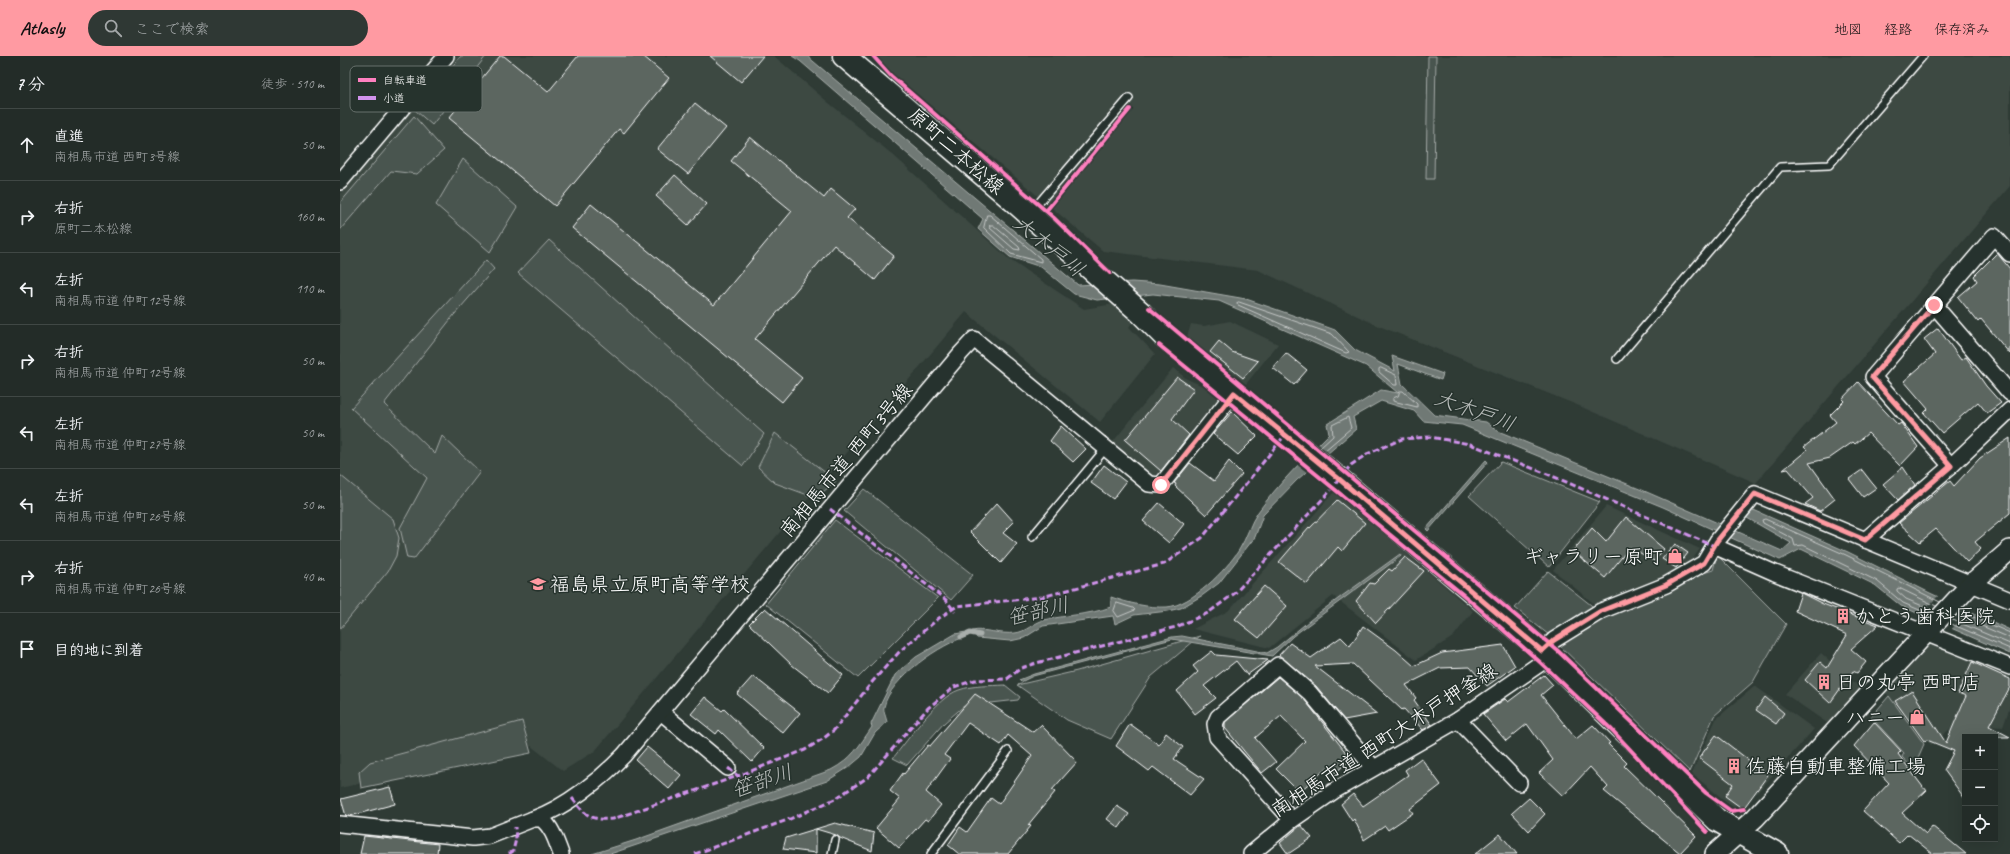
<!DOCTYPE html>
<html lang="ja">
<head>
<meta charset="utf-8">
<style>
	:root { --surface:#232c28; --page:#2f3834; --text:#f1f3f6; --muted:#a3a7a8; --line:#404845; --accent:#ff9aa2 }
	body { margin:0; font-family:Caveat,"Klee One",sans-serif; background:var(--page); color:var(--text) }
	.controls { position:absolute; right:12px; bottom:12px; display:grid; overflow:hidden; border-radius:0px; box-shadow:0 4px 16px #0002 }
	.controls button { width:36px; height:36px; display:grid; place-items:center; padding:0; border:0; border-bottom:1px solid var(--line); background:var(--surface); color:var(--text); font:20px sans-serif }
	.stop { position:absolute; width:12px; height:12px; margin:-9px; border:3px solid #ff9aa2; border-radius:50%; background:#fff }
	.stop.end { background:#ff9aa2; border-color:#fff; box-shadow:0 1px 4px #0008 }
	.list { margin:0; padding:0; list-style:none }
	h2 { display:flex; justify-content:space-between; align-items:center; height:52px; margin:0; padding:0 16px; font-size:17px }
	h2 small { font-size:13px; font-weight:400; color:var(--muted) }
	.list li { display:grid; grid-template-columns:26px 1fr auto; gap:12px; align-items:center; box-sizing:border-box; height:72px; padding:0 16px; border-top:1px solid var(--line) }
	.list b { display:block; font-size:15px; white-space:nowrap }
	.list p { margin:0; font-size:13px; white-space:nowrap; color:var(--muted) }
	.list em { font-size:13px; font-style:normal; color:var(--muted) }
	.icon { flex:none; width:22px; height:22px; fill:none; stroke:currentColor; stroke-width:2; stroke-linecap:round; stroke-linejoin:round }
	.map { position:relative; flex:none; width:1670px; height:798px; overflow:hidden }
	header { display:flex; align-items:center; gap:24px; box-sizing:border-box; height:56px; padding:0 20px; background:var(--accent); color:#111 }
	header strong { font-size:19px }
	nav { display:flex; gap:22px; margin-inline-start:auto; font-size:14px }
	.search { width:280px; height:36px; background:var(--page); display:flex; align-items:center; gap:10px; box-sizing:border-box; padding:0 14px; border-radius:22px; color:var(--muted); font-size:15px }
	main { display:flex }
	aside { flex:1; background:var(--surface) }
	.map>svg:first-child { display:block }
	.built { fill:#3c4842 }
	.green { fill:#4a544f; stroke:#a4aaa7 }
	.water { fill:#707975; stroke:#a9afac }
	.pier { fill:#2f3b35 }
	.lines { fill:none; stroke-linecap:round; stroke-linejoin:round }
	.shore { stroke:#c6c9c8; stroke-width:1 }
	.stream { stroke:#a9afac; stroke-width:5 }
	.building { fill:#5b6661; stroke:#fff }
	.service-casing { stroke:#fff; stroke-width:10 }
	.minor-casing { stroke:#fff; stroke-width:18 }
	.tertiary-casing { stroke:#fff; stroke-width:22 }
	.primary-casing { stroke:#fff; stroke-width:25 }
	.service { stroke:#26332d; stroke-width:7 }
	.minor { stroke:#26332d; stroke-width:15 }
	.tertiary { stroke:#26332d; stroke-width:19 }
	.primary { stroke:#26332d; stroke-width:22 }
	.quiet { stroke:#d193ec; stroke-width:3; stroke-dasharray:6 3; stroke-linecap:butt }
	.cycleway-casing { stroke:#26332d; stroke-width:6 }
	.cycleway { stroke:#ff80c0; stroke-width:4 }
	.route { stroke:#ff9aa2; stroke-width:5 }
	.labels { text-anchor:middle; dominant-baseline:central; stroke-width:3; stroke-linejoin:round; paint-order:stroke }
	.street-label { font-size:20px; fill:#fff; stroke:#26332d }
	.poi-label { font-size:20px; fill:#fff; stroke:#26332d; text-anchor:start }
	.water-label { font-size:21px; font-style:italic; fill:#b8bcba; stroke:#26332d }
	.key { fill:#26332d; stroke:#67706c; stroke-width:1 }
	.key-label { font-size:11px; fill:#fff }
</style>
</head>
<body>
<header>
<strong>Atlasly</strong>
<div class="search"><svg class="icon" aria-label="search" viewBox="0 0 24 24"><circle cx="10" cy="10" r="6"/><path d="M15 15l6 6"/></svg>ここで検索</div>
<nav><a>地図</a><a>経路</a><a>保存済み</a></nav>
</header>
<main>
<aside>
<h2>7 分<small>徒歩 · 510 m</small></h2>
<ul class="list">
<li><svg class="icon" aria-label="ahead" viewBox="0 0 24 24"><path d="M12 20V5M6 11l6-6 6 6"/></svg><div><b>直進</b><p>南相馬市道 西町3号線</p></div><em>50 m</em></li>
<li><svg class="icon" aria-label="right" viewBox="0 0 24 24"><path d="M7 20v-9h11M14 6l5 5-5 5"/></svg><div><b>右折</b><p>原町二本松線</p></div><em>160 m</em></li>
<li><svg class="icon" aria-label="left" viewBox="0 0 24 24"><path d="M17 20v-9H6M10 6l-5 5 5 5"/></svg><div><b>左折</b><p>南相馬市道 仲町12号線</p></div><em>110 m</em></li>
<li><svg class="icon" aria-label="right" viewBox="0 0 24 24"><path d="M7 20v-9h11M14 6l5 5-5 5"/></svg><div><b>右折</b><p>南相馬市道 仲町12号線</p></div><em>50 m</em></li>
<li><svg class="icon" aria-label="left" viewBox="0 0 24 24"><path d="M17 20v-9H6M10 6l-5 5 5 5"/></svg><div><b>左折</b><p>南相馬市道 仲町27号線</p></div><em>50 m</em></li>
<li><svg class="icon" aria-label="left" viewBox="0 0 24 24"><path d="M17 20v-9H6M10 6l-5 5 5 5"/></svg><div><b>左折</b><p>南相馬市道 仲町26号線</p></div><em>50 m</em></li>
<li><svg class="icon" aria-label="right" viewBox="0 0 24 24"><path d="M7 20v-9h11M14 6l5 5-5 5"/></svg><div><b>右折</b><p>南相馬市道 仲町26号線</p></div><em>40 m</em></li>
<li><svg class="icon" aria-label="arrive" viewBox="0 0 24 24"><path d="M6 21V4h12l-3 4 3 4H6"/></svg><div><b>目的地に到着</b></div></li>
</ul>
</aside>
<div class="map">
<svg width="1670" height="798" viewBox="0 0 1670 798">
	<rect width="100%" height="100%" fill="#2f3b35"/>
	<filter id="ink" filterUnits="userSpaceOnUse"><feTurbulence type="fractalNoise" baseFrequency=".025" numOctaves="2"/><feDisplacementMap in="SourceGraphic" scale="8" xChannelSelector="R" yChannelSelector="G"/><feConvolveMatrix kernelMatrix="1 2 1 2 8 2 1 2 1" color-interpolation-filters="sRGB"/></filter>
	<g filter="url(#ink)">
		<g class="built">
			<path d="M115,0H434L489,47L553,99L670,204L744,253L774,248L794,264L789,271L815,298L760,366L626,256L255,695L223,715L191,690L0,732V138Z"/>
			<path d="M532,0H1670V130L1416,427L1237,349L1039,270L918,214L763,195Z"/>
			<path d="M890,265L938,288L906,328L847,281L851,268L864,270Z"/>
			<path d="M833,312L847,323L863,330L879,343L820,417L811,421L772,387Z"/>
			<path d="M995,435L1133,555L1113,581L1076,604L993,540L929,592L853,573L888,555Z"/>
			<path d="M1266,450L1360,493L1349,508L1319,527L1258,551L1213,514Z"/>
			<path d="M1574,578L1670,614V651L1663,671L1616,668L1591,689L1545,636L1503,678L1445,638L1481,597L1525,636Z"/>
			<path d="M1415,630L1474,673L1417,737L1393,751L1352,718L1376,663Z"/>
		</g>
		<g class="green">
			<path d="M121,0H146L92,69L75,54Z"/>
			<path d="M1088,0H1096L1094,123H1086Z"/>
			<path d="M74,60L104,94L77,118L51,115L0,174V147Z"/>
			<path d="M123,103L177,151L150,196L96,149Z"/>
			<path d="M209,184L424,378L403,410L178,217Z"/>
			<path d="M146,204L154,213L114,259L44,348L95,398L102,380L140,416L74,503L67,502L60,472L87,422L11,352Z"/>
			<path d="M435,377L496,425L476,442L435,427L418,411Z"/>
			<path d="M1161,406L1260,446L1209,511L1129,440Z"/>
			<path d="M0,419L53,463L59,482L56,500L48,515L0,573Z"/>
			<path d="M524,433L633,519L611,544L504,455Z"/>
			<path d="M495,464L598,542L518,622L426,548Z"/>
			<path d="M1377,499L1446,568L1413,626L1374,660L1350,716L1218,588L1244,571L1348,522L1373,514Z"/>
			<path d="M1208,515L1256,553L1209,579L1175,552Z"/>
			<path d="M860,580L811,621L771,683L727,664L677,629L737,615Z"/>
			<path d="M665,629L680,641L678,644L624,650L604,667L567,709L553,702C568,684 597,641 619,634C633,629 650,630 665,629Z"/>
			<path d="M1549,640L1584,688L1573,713L1562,701L1564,697L1531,661Z"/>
			<path d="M182,665L191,697L21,732L19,716L30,706Z"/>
		</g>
		<g class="water">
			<path d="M452,0H467L738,229L792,226L820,228L906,243L984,270L995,274L1015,294L1055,315L1052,300L1103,318L1101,324L1058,308L1062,328L1094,359L1146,366L1158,375L1302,434L1442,495L1451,487L1393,454L1398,447L1508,496L1590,537L1670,574V598L1561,550L1535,529L1461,493L1440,504L1323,451L1122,369L1083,365L1074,355L1041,345L1013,361L1016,373L957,424L923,459L915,481L879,527L863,539L841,552L828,555L794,559L775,568L773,560L703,570L684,582L670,585L637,582L632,575C645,572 660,579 675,577C686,576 693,567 704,564C726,559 749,559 771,551V541C788,547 808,552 827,551C852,549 886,514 899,494C907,482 910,467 918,456C939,427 964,403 989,378L987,368L1041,334L1058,337L1026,310L879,245L813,238L757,244L734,238L701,211L670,201L638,173L643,163L460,5Z"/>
			<path d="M1146,404L1148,406L1088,475L1086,473Z"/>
			<path d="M1060,498L1061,500L953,580L932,600L832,583L693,620L681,626L679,624L694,618L832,581L842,580L927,597L937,591L980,556Z"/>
			<path d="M626,576L628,580C602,587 550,622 544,651C543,655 546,661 547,666L535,677L521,701L509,711L487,725L270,798H252L296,784L491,714C512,703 519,690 532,671L531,668L555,619L576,601L615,578Z"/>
		</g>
		<g class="pier">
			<path d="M977,387L990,398L968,417L956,408Z"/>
			<path d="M1599,539L1630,553L1610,575L1579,560Z"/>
		</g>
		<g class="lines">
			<g class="shore">
				<path d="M647,159H650L701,203V206L671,198L644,172Z"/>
				<path d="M650,169H653L679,191L680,194L674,193L650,172Z"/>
				<path d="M899,246L992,278L1009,296L1006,297L898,249L897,247Z"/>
				<path d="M1041,312L1056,319L1057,329H1054L1039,316V313Z"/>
				<path d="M1060,335H1063L1077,348V351L1053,345V342L1058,340Z"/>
				<path d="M980,392L993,380L992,369L1008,361L1011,372L984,395"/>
				<path d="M777,547L793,552L795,554L778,561L774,555Z"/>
				<path d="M1592,554L1566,543L1557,535V533L1559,532L1596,550"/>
				<path d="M1620,555L1670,577"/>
				<path d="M1589,558L1563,547L1537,525L1463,489L1455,490L1453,483L1423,467L1422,464L1425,463L1506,499L1600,546"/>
				<path d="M1616,559L1670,582"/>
				<path d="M1613,564L1670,588"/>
				<path d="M1609,567L1670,593"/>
			</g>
			<path class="stream" d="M621,581L630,577L640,579"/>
		</g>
		<g class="building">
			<path d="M160,0H164L208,36L238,0H303L329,22L284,77L279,73L215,150L109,62Z"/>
			<path d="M370,0H423L401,26Z"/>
			<path d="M355,47L386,72L348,118L317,93Z"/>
			<path d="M410,81L484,142L491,133L515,153L507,162L554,200L535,224L494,189L415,283L462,322L442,346L232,172L251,148L374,249L452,155L391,105Z"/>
			<path d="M335,119L367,148L348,169L316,140Z"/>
			<path d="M1657,197L1670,213V298L1641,263L1638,266L1618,241L1637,225L1634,220Z"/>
			<path d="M1598,272L1621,304L1626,301L1646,330L1661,347L1647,357L1638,346L1602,377L1584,357L1588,353L1564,325L1595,298L1584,283Z"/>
			<path d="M879,285L892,296L918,305L903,322L870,296Z"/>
			<path d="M946,297L967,314L954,329L933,312Z"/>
			<path d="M837,321L854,333L832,363L849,379L821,415L785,384Z"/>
			<path d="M1518,326L1558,369L1561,367L1578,391L1560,410L1528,377L1515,388L1513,386L1490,402L1469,407L1495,443L1480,455L1465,448L1473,442L1448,413L1443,414L1467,394L1464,391L1496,366L1490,359L1504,345L1502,343Z"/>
			<path d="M892,356L917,380L898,399L873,378Z"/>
			<path d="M721,370L746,393L733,406L710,385Z"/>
			<path d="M1670,382V457L1635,486L1641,493L1627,506L1596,473L1580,486L1559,467L1610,425L1614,430L1640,402Z"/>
			<path d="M889,405L902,418L866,459L835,430L836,428L834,427L850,407L874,425Z"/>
			<path d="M764,409L786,426L773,443L751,427Z"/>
			<path d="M1563,411L1575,429L1558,444L1543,428Z"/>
			<path d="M1522,414L1536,432L1523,441L1509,423Z"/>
			<path d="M997,444L1025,467L1002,495L998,491L967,528L939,506L969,471L970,472Z"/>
			<path d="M657,447L674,466L663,477L677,488L661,507L630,476Z"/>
			<path d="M819,447L844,468L829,487L803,465Z"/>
			<path d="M1286,461L1324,493L1314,505L1290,491L1265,522L1233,495L1252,472L1266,486Z"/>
			<path d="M1335,488L1348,497L1336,512L1322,503Z"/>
			<path d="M1065,501L1084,515L1036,567L1016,545L1030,527L1034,528L1049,513L1052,515Z"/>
			<path d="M924,530L947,550L919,582L895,563Z"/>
			<path d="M1461,537L1483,548L1538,569L1511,593L1526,606L1517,617L1513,615L1490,647L1465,624L1480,606L1487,612L1507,579L1455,555Z"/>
			<path d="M425,552L503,619L488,637L452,609L409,568Z"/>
			<path d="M1023,570L1056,594L1074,610L1102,597L1163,589L1175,610L1147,630L1130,611L1100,612L1066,629L1076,642L1074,644L1092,669L1083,674L1064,653L1062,654L1013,608L975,610L1037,658L1004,664L976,630L939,599L950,587L971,602L1001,581L1010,590Z"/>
			<path d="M872,595L876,599L928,604L907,619L896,605L864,630L876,642L855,658L837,635L858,616L853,610Z"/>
			<path d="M1632,606L1670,623V631L1649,670L1670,681H1625V743L1604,714L1614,695L1587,684L1584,685L1555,645L1572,635L1606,687L1626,640L1618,637Z"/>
			<path d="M1204,619L1213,629L1201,639L1236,683L1253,669L1270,687L1268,688L1287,707L1284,710L1356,780L1340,797L1264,735L1268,731L1250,711L1223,740L1199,717L1213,704L1187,668L1166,685L1143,658L1165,643L1168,646Z"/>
			<path d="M413,620L460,657L443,677L397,638Z"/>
			<path d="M938,621L964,643L1011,703L995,717L989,710L959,736L936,713L965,685L941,660L915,682L936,706L922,717L885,672V666Z"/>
			<path d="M635,638L693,676L701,669L737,706L712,734L715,736L688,769L691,770L668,798H619L608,789L620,771L627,776L651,742L659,748L692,700L668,679L661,689L628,667L604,699L610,703L586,736L601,749L588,765L585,763L559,792L536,772L560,743L550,735L563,717L564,718L588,689L590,690Z"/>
			<path d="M365,641L382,655L384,653L424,692L412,706L379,674L376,678L351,658Z"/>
			<path d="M1425,641L1444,657L1436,668L1416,654Z"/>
			<path d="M1534,666L1561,695L1558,698L1586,735L1562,757L1586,778L1592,770L1626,798H1593L1568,778L1559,787L1523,755L1549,727L1514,690Z"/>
			<path d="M790,668L819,689L826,677L843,691L834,703L864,723L850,739L813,711L809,715L776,690Z"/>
			<path d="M1376,679L1428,719L1403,753L1385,740L1393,728L1359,702Z"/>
			<path d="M307,691L341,719L329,733L296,704Z"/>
			<path d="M1081,702L1101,729L1070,753L1073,757L1048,774L1045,770L1024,784L1014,763L1012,765L1001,748L1013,738L1023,750L1068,719L1065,714Z"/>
			<path d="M50,731L55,748L10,760H6L1,743Z"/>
			<path d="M1189,742L1205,758L1189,775L1172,757Z"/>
			<path d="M777,750L789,758L779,772L767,763Z"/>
			<path d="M495,767L534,777L532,795L500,782L496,779L476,773V797L443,793L446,782Z"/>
			<path d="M961,769L972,782L948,798L940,787Z"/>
			<path d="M1160,778L1177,798H1135Z"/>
			<path d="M24,780L98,788L97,798H20Z"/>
		</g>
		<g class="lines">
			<defs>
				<g id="service">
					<path d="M691,156L789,42"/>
					<path d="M1277,303L1440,111L1489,109L1583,0"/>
					<path d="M692,481L766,392"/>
					<path d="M492,798L495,784"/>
					<path d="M591,798L668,695"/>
				</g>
				<g id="minor">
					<path d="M0,126L106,0"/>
					<path d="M1594,249L1670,337"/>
					<path d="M1611,410L1533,321L1654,180L1670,198"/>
					<path d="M1525,484L1611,410L1670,354"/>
					<path d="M1374,490L1435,517L1670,611"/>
					<path d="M1202,595L1214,584L1261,555L1326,529L1364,507L1377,485L1415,438L1670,544"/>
					<path d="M321,656L388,712"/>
					<path d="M1118,664L1179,727"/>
					<path d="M952,764L877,681L875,668L878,661L938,609L970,637L1033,711"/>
					<path d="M0,768L133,782L150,780L193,763"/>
					<path d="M221,798C216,785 213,773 202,763H193C225,752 261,723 284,699L621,297L634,283L809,428L821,429L894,337"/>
					<path d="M911,798L952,764L994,735L1118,664L1201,607"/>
				</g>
				<path id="tertiary" d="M1375,798L1415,762L1632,527L1670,494"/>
				<path id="primary" d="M504,0L668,140L800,256L825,281L999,423L1198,591L1377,764L1437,798"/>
			</defs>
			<use href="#service" class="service-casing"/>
			<use href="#minor" class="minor-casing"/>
			<use href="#tertiary" class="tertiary-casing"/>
			<use href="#primary" class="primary-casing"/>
			<use href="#service" class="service"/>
			<use href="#minor" class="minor"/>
			<use href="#tertiary" class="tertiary"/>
			<use href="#primary" class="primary"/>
			<g class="quiet">
				<path d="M1005,416L1011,409L1027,398L1062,383L1090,381L1130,388L1210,419L1374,490"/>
				<path d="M490,453L606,544L615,556"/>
				<path d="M388,712L398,720L465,694L484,682L494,674L533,625L560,595L599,562L617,550L702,541L824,508L862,482L945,379"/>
				<path d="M232,742C245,759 251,765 273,763L398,720"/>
				<path d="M169,798L173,795L176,783L175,771"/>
				<path d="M355,798L450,763L495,743L528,721L588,652L614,631L635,624L667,623L681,612L696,607L836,571L868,557L895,537L992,433L999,423"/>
			</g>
			<defs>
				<g id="cycleway">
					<path d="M533,0L551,20L714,162L770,217"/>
					<path d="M706,155L790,53"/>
					<path d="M809,252L1218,595L1366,737L1391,755L1404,753"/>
					<path d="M819,289L1127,542L1201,607L1272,674L1367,776"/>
				</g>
			</defs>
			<use href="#cycleway" class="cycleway-casing"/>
			<use href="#cycleway" class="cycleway"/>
		</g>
	</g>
	<g class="lines" filter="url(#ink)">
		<path class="route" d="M821,429L894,337L999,423L1202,595L1214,584L1261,555L1326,529L1364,507L1377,485L1415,438L1525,484L1611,410L1532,321L1594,249"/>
	</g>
	<defs>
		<symbol id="shop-bare" viewBox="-9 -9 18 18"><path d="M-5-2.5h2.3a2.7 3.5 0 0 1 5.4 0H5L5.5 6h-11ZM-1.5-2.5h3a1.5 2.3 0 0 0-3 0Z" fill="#ff9aa2" stroke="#26332d" stroke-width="2.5" paint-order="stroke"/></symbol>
		<symbol id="school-bare" viewBox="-9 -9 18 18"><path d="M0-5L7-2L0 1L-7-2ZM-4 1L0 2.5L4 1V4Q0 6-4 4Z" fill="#ff9aa2" stroke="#26332d" stroke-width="2.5" paint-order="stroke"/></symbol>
		<symbol id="building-bare" viewBox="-9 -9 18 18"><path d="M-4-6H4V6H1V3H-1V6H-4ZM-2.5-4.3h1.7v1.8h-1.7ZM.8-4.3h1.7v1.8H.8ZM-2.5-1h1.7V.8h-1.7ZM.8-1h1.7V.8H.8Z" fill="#ff9aa2" stroke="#26332d" stroke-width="2.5" paint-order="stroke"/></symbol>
	</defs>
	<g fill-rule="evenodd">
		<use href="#shop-bare" x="1324" y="489" width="22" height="22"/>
		<use href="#school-bare" x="187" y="517" width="22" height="22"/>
		<use href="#building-bare" x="1492" y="549" width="22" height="22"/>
		<use href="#building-bare" x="1473" y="615" width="22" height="22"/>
		<use href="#shop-bare" x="1566" y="650" width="22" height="22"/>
		<use href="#building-bare" x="1383" y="699" width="22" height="22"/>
	</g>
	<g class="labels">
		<g class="street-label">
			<text transform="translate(616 95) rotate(41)">原町二本松線</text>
			<text transform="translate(506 404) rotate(-50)">南相馬市道 西町3号線</text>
			<text transform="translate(1044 684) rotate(-33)">南相馬市道 西町大木戸押釜線</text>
		</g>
		<g class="poi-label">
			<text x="1323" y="500" text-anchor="end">ギャラリー原町</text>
			<text x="210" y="528">福島県立原町高等学校</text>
			<text x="1515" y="560">かとう歯科医院</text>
			<text x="1496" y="626">日の丸亭 西町店</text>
			<text x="1565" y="661" text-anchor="end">ハニー</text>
			<text x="1406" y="710">佐藤自動車整備工場</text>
		</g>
		<g class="water-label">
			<text transform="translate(709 190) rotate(39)">大木戸川</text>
			<text transform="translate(1135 355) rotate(20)">大木戸川</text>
			<text transform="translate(698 555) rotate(-13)">笹部川</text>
			<text transform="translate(422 725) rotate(-19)">笹部川</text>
		</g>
	</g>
	<rect x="10" y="10" width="132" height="46" rx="6" class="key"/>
	<rect x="18" y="22" width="18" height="4" fill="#ff80c0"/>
	<rect x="18" y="40" width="18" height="4" fill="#d193ec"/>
	<g class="key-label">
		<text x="43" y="28">自転車道</text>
		<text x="43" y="46">小道</text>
	</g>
</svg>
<div class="controls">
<button>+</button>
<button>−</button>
<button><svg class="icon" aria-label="locate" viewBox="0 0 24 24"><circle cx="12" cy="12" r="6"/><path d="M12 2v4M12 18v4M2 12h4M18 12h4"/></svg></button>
</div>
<div class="stop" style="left:821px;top:429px"></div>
<div class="stop end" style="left:1594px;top:249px"></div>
</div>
</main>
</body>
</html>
